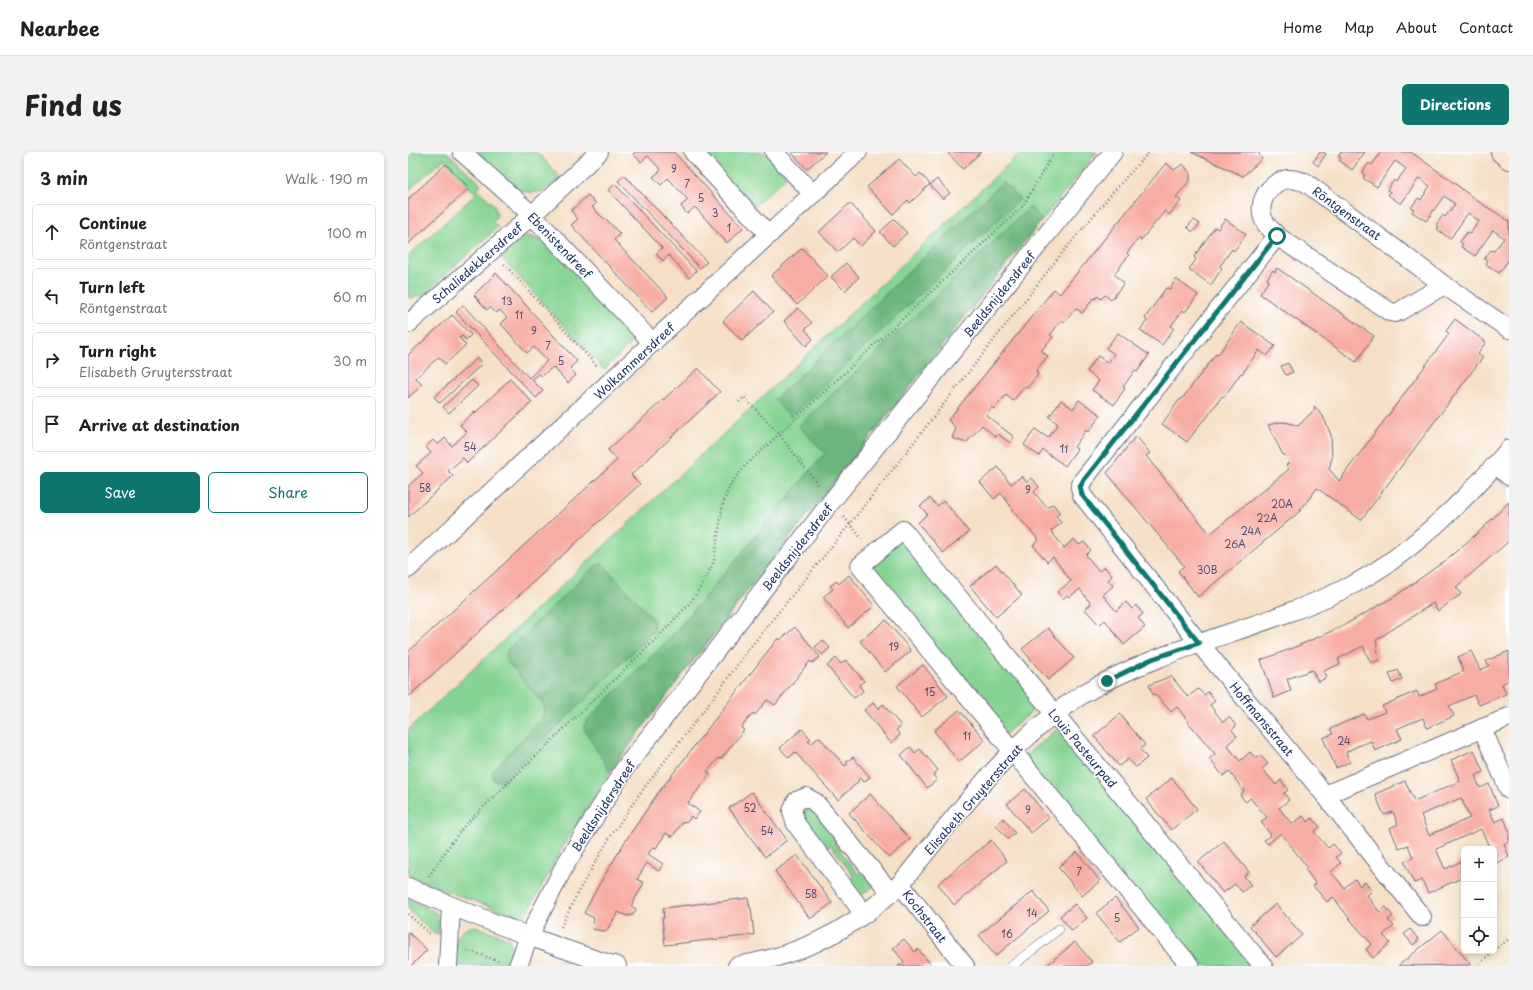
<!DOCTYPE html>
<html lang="en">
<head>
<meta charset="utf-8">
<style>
	:root { --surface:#fff; --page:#f2f2f2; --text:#222; --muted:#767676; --line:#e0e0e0; --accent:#0f766e }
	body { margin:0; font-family:"Playpen Sans",sans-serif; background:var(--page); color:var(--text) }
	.controls { position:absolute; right:12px; bottom:12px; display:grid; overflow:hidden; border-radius:6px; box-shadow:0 2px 6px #0003 }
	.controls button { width:36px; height:36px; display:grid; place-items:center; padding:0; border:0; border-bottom:1px solid var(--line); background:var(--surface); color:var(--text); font:20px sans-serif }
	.stop { position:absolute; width:12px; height:12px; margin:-9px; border:3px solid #0f766e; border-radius:50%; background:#fff }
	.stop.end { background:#0f766e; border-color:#fff; box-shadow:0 1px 4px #0008 }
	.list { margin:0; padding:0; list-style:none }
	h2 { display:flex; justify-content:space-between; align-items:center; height:52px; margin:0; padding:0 16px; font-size:17px }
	h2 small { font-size:13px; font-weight:400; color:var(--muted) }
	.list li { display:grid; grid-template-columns:26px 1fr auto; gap:12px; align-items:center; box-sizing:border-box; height:56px; margin:0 8px 8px; padding:0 8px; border:1px solid var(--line); border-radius:6px }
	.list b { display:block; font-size:15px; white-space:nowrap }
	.list p { margin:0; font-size:13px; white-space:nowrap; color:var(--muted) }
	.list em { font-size:13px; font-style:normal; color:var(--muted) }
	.actions { display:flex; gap:8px; padding:12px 16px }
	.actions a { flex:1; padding:9px 0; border:1px solid var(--accent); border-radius:6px; text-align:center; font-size:14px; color:var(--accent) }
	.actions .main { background:var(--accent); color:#fff }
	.icon { flex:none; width:22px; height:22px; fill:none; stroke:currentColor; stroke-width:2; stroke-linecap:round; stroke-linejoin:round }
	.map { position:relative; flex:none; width:1101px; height:814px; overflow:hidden; border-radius:6px }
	header { display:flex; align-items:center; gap:24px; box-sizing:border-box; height:56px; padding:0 20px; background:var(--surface); border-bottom:1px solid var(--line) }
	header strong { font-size:19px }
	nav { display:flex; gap:22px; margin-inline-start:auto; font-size:14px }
	.intro { display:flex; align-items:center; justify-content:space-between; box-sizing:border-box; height:96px; padding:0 24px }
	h1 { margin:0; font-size:28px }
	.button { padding:10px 18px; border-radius:6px; background:var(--accent); color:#fff; font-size:14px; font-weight:700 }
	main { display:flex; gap:24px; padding:0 24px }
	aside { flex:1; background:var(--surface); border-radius:6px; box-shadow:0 2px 6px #0003 }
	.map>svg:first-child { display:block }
	.green { fill:#86d493; stroke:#508278 }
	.forest { fill:#6cb67d; stroke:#44726e }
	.building { fill:#f8ada4; fill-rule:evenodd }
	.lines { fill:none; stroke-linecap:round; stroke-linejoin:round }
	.lane-casing { stroke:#676d83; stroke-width:10 }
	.street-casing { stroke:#676d83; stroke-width:20 }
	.secondary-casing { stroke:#676d83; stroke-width:24 }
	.path { stroke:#676d83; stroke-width:2.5; stroke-dasharray:1 3; stroke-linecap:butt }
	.lane { stroke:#fff; stroke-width:9 }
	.street { stroke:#fff; stroke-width:18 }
	.secondary { stroke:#fde4d0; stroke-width:22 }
	.route { stroke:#0f766e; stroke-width:5 }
	.labels { text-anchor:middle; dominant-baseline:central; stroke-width:3; stroke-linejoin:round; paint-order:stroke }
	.number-label { font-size:10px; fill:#524e70 }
	.street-label { font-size:12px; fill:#1b2f5e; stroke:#fff }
</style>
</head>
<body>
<header>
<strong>Nearbee</strong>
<nav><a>Home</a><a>Map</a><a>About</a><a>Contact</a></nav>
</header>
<div class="intro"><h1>Find us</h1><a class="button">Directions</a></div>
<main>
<aside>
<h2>3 min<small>Walk · 190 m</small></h2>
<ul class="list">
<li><svg class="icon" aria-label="ahead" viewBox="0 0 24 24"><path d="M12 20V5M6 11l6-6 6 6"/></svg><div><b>Continue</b><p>Röntgenstraat</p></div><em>100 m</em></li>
<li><svg class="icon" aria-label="left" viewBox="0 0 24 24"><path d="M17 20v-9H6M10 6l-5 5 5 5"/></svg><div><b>Turn left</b><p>Röntgenstraat</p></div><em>60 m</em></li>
<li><svg class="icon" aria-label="right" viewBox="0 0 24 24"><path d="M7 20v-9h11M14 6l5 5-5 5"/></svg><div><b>Turn right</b><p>Elisabeth Gruytersstraat</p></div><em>30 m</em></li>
<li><svg class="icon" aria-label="arrive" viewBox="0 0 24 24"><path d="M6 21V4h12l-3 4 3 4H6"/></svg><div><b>Arrive at destination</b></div></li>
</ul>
<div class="actions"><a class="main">Save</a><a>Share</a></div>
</aside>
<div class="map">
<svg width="1101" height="814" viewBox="0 0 1101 814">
	<rect width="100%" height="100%" fill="#fff"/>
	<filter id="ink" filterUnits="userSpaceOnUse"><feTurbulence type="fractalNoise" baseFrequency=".025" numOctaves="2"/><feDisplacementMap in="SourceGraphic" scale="8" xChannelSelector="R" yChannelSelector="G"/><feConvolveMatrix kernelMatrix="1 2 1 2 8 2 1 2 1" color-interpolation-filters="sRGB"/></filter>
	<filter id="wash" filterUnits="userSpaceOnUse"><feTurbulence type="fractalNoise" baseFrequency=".012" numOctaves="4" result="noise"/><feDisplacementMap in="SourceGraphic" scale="16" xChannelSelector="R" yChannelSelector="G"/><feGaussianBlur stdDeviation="0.9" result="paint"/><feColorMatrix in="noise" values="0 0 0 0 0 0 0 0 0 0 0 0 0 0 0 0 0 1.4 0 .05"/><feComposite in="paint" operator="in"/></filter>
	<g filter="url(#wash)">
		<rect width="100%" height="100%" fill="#f5e0c7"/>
		<g class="green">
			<path d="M0,0H39L73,32L69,37L86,53L89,63L85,70L90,75L14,144L3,146L0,145V104L68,42L36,7L0,39Z"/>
			<path d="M68,0H129L153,26L135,39L124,41L111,38Z"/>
			<path d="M291,0H357L379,24L343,57Z"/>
			<path d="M613,0H689L559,161L489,252L353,422L255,548L202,620L154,696L116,767L8,728L0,723V578L274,321Z"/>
			<path d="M113,84C125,84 132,87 142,94L226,188L196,218L91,103Z"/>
			<path d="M495,383L634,551L596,583L457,413Z"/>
			<path d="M653,574L851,814H787L615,605Z"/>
			<path d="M400,658L407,659L430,687L426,690L450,722L458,717L470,731L452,744L441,730L446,725L423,693L418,696L397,667L396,661Z"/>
			<path d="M0,746L28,761L31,768V782L25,781L0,757Z"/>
			<path d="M67,774L100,786C107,794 102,804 99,814H46C47,796 44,778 67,774Z"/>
		</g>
		<g class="forest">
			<path d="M595,30L612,47L383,265L366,248Z"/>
			<path d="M622,55L634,68L298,491L202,620L178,580L176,574L179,568L262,486L417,301L391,274Z"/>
			<path d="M194,411L246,468V479L94,630L86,628L84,620L134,566L137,558L135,552L98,508V502L100,497L186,415Z"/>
		</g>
		<g id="blocks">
			<g class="building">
				<path d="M227,0H266L335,76L319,91L287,55L279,62L273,54L280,48L260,26L253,33L245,25L253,18L240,4L233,10L225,2Z"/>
				<path d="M383,0H418L399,17Z"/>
				<path d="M539,0H573L555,17Z"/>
				<path d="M783,0H850L854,7L835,24Z"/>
				<path d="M912,0H916L918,2L910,14L905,10Z"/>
				<path d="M933,0H957L944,18L931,8L933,6L930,4Z"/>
				<path d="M973,0H1003L1041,27L1044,30H1045L1068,48L1101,69V107L1091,121L1078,112L1080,109L1076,107L1083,98L1086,99L1096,86L1085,78L1067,104L1053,95L1055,92L1052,90L1059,80L1062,82L1071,69L1060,61L1042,87L1029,77L1031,75L1028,73L1035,63L1037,65L1047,52L1036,44L1018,69L1004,60L1006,57L1003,56L1010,46L1013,48L1022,34L1011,26L993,52L980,43L982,40L979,38L986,28L988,30L998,17L993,13L987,9L969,35L955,26L957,23L954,21L961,11L964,13Z"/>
				<path d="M491,7L508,25L512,21L522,32L502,51L500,48L485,62L459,35Z"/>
				<path d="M758,11L766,18L775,12L782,21V28L768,45L773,49L761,63L757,59L733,88L731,86L719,101L721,103L706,122L716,131L703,148L697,143L693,147L690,144L687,147L686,146L674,161L668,156L657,170L654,168L642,183L645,185L633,199L640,204L628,218L630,223L619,236L617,234L605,249L598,243L586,257L584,255L578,263L606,285L602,291L590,282L588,285L574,273L559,290H555L544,286L548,276L540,268L646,137L652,142Z"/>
				<path d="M38,12L61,36L0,92V47Z"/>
				<path d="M216,23L299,110L292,116L210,29Z"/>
				<path d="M529,27L542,41L535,47L522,33Z"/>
				<path d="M207,32L288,119L281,126L261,103L255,109L248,102L254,96L200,38Z"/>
				<path d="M180,43L188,52L184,55L197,68L198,67L212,82L206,88L260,145L244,160L163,73L170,67L163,59Z"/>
				<path d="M442,51L468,79L453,94L445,86L430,100L411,80Z"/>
				<path d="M486,67L499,81L485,94L472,80Z"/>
				<path d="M817,67L838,82L826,99L824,97L812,114L814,116L803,133L781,117L788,108L786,105L807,75L810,77Z"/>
				<path d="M786,68L792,72L785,80L779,75Z"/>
				<path d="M394,96L420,124L389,153L363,124Z"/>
				<path d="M438,111L451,125L437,139L423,125Z"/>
				<path d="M869,116L966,184L948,210L852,142L861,128L859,127L865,118L867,120Z"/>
				<path d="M88,121L169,209L162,216L168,223L160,231L145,215L134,224L131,222L124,228L135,239L128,246L48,160L55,153L121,226L139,209L126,195L119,201L93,172L99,166L92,158L88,161L82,155L79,158L66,143Z"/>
				<path d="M768,127L790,143L777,160L775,158L763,174L766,176L754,193L732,178L739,169L737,166L758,136L762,137Z"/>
				<path d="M346,139L365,160L334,189L315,169Z"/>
				<path d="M390,156L404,171L397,177L405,187L398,194L376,169Z"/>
				<path d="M44,163L63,183L58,188L54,184L51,186L58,193L37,212L31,205L23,212L8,226L14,233L0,246V203Z"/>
				<path d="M1047,167L1078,190L1070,201L1075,205L953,368L909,336L891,360L790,445L770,419L776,414L699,321L728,284L742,301L738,304L802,382L881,317L878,313L882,310L876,302L875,303L860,273L873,270L881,271L890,274L907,257L906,254L915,264L923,283L924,306L921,317L931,329L1041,182L1038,179Z"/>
				<path d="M833,170L867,194L859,204L851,198L834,222L833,221L816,245L814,244L797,268L796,267L779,290L754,272L772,247L773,248L808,202L810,203Z"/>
				<path d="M710,181L741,203L729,220L727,218L715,235L717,236L706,253L684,238L691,229L679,219L690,204L700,211L706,202L698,196Z"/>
				<path d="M69,206L74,212L32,251L26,245Z"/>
				<path d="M880,211L885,220L878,223L873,214Z"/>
				<path d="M290,216L312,240L223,323L232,332L0,545V500L209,308L200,298Z"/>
				<path d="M102,227L124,250L59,311L55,306L40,319L45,324L0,365V334L15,321L8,314L23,301L18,295L25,288L30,293L37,286L44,294L59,280L52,273L66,260L67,261Z"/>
				<path d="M64,228L70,234L41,261L35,255Z"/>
				<path d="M653,248L665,257L671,248L693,263L680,280L678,278L666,295L669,297L657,314L635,298L631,304L616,293L627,277L640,286L650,272L641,265Z"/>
				<path d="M590,315L603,332L614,324L619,330L624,326L631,335L626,340L639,356L645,352L652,361L648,364L653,371L643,379L656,396L666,387L671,393L676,390L683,398L678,403L691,419L697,415L704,424L700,428L705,434L695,443L708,459L718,450L724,457L728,453L735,462L730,466L737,475L716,493L697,468L691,473L677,457L683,452L672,437L661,445L659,443L655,447L649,440L663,429L645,405L639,410L625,393L631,388L603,357L604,356L593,341L586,347L572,330Z"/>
				<path d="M522,346L529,354L536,349L561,380L535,401L510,371L519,362L512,354Z"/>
				<path d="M1101,350V389L1048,435L1053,442L1030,459L1025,451L968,488L971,508L963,511L955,494L930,507L932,512L916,519L919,525L910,530L904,518L879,527L883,539L866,546L853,508L885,496L933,475L989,443L1038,408L1072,379Z"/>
				<path d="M588,412L614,443L588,465L562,434Z"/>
				<path d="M441,423L466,454L440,476L415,445L425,437L422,434L429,429L431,432Z"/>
				<path d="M478,468L503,499L477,520L452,489Z"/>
				<path d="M387,475L412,505L404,511L402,509L367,553L359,548L347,563L345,561L333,576L336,578L313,607L311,606L299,620L302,622L280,651L292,660L286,667L283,664L280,669L275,670L264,685L258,681L248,696L245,695L240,702L255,712L251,719L239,711L229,727L236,731L223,754L228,757L225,763L219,764L210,760L199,778L195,779L184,777L186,766L176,761L189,736L218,688L250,641L370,486L372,488Z"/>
				<path d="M640,476L666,506L640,528L614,497Z"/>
				<path d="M415,488L422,496L414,503L407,495Z"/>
				<path d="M1063,499L1072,518L1081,514L1078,509L1101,499V528L1094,532L1098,542L1071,553L1066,543L1041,554L1046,564L1019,576L1015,566L1002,571L989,577L994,587L967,599L963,589L950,594L938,600L942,610L928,616L915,586L925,582L922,577L956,562L959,567L977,560L974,554L1009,539L1011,545L1029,537L1027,532L1056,519L1050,505Z"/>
				<path d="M428,506L433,512L438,508L456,529L451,533L455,539L446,546L419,514Z"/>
				<path d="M515,513L540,544L514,565L489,534Z"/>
				<path d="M990,518L994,527L985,531L981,522Z"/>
				<path d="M763,524L780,545L790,537L796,543L800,540L807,549L802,553L808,561L815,570L821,565L828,574L824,578L829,584L819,593L825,601L832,609L842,600L848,607L852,603L860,612L854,617L868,633L873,628L880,638L876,641L881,648L871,656L884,672L895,664L900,670L904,666L912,675L906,680L920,696L925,692L933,701L928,705L933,711L923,720L930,728L936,736L947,727L952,734L957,730L964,739L959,743L966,753L972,760L978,755L985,764L980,768L986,774L975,783L982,791L965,806L958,797L964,792L945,771L925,745L919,750L905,734L908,732L897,717L899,715L873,681L860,692L856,688L863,683L853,670L859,665L842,646L838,650L835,647L832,643L836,639L821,619L815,624L808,615L801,607L807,602L780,570H781L769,555L763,560L747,542L745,543L741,533Z"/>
				<path d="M465,551L470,557L475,552L493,574L488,578L492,583L483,591L456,558Z"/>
				<path d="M551,558L577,588L551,610L526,579Z"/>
				<path d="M712,562L737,593L732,597L739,606L728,615L720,607L711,614L686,584Z"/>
				<path d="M394,577L403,587L400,589L403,592L411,585L437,614L440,612L438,610L445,605L462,625L456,630L452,626L450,628V630L430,648L387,600L381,606L372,596Z"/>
				<path d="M502,595L507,601L512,597L530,618L525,623L529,628L519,636L493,603Z"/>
				<path d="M1066,598L1075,620L1067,624L1072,636L1081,632L1090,654L1081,658L1087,670L1096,666L1101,679V690L1096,692L1101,705L1086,712V697H1082L1073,677L1028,697L1037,717L1056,708V725L1020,741L1014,728L1006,731L996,710L1005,706L1000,693L991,697L982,676L990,672L985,660L976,663L967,642L997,629L1006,649L1025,641L1052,629L1043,608ZM1053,646L1062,666L1021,683L1013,663Z"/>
				<path d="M764,626L789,657L763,678L738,647Z"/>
				<path d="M617,637L641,666L623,681L599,652Z"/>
				<path d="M344,640L379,688L357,705L321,656Z"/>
				<path d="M462,642L502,687L481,706L441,661Z"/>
				<path d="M595,666L607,681L600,687L588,673Z"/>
				<path d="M583,688L599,709L546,753L530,732Z"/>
				<path d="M816,689L841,720L836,724L843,733L834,740L827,732L815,741L790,710Z"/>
				<path d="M669,700L692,729L674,744L650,715Z"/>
				<path d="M389,703L424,751L402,767L367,719Z"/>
				<path d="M625,739L641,759L588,804L571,783Z"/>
				<path d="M340,746L342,756H343L346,783L257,793L254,766H256L255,756Z"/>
				<path d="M707,746L731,775L712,790L688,761Z"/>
				<path d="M667,752L679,766L664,779L652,764Z"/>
				<path d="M868,752L894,783L868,805L842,774Z"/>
				<path d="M1002,777L1011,788L1005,793L996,782Z"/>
				<path d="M1034,778L1063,813L990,814Z"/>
				<path d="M0,780L19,798L3,814H0Z"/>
				<path d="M496,787L507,800L510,797L524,814H490L496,810L485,796Z"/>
				<path d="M667,790L684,810L679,814H638Z"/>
			</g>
		</g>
	</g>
	<g filter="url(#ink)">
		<use href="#blocks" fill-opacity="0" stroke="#676d83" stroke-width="1"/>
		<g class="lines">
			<defs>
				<path id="lane" d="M604,814L651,777"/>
				<g id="street">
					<path d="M54,0L124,63L245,191"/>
					<path d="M285,0L361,83"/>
					<path d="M366,0L405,42"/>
					<path d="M869,84L675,328L672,335L674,343L791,491L917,643L1014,765"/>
					<path d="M1036,133L992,159L987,161L982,160L869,84C866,80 861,76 858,72C846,54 860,29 881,27C886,27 892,29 897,30L1036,133L1101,177"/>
					<path d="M0,172L124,63L191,0"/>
					<path d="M1089,313L1101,324"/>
					<path d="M0,417L450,0"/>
					<path d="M1074,576L1101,638"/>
					<path d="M917,643L1101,565"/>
					<path d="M492,732L557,814"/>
					<path d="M0,735C34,751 68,764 102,777C137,790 173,804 209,814"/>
					<path d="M456,762L388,672L384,659L388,649L398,645L407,650L483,741"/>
					<path d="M40,814L43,755"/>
					<path d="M110,814L121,784L157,713L217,616L423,350L705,0"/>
					<path d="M329,814C391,804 447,776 492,732C548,665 600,589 675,542C756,494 848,479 932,439C980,417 1022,380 1060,342C1074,327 1088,313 1101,297"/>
					<path d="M782,814L452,414L495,378L855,814"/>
				</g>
				<path id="secondary" d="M1094,0L1101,6"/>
			</defs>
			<use href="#lane" class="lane-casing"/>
			<use href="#street" class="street-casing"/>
			<use href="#secondary" class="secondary-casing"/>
			<g class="path">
				<path d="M96,112L190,215"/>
				<path d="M331,250L336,245L371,282L411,334"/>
				<path d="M436,365L454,387"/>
				<path d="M21,724L44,690L57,673L247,488L282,451L296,430L306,409L315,351L323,331L337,314L615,54L646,0"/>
				<path d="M0,762L22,782"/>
				<path d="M153,775L170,740L201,687L230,644L306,545L344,493L442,372L650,106L706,39L741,0"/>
				<path d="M59,798L90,809"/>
				<path d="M1086,798L1101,787"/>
				<path d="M1069,814L1085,799"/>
			</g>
			<use href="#lane" class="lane"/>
			<use href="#street" class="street"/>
			<use href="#secondary" class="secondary"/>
		</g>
	</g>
	<g class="lines" filter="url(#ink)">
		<path class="route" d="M699,529L744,507L791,491L674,343L672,335L676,328L869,84"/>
	</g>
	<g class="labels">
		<g class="number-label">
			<text x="266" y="16">9</text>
			<text x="279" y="31">7</text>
			<text x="293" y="45">5</text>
			<text x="307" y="60">3</text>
			<text x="321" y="75">1</text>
			<text x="99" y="148">13</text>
			<text x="111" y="162">11</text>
			<text x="126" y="178">9</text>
			<text x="140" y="193">7</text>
			<text x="153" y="208">5</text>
			<text x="62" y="294">54</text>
			<text x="656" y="296">11</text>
			<text x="17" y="335">58</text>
			<text x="620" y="337">9</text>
			<text x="874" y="351">20A</text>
			<text x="859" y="365">22A</text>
			<text x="843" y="378">24A</text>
			<text x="827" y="391">26A</text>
			<text x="799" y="417">30B</text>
			<text x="486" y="494">19</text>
			<text x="522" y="539">15</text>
			<text x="559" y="583">11</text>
			<text x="936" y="588">24</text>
			<text x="342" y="655">52</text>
			<text x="620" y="657">9</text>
			<text x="359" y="678">54</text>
			<text x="671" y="719">7</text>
			<text x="403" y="741">58</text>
			<text x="624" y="760">14</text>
			<text x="709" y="765">5</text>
			<text x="599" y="781">16</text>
		</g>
		<g class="street-label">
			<text transform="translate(939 61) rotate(36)">Röntgenstraat</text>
			<text transform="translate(152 93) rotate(46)">Ebenistendreef</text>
			<text transform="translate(69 111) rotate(-41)">Schaliedekkersdreef</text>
			<text transform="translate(591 142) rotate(-51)">Beeldsnijdersdreef</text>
			<text transform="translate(226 209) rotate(-43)">Wolkammersdreef</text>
			<text transform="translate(389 395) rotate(-52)">Beeldsnijdersdreef</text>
			<text transform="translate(854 567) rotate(50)">Hoffmansstraat</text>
			<text transform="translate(675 596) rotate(50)">Louis Pasteurpad</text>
			<text transform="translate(565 647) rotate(-49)">Elisabeth Gruytersstraat</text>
			<text transform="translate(195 654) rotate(-57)">Beeldsnijdersdreef</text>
			<text transform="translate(517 764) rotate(52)">Kochstraat</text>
		</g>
	</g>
</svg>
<div class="controls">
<button>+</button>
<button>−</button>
<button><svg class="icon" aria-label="locate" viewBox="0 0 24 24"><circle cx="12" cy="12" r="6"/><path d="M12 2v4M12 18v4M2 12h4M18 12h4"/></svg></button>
</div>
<div class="stop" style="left:869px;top:84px"></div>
<div class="stop end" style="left:699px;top:529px"></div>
</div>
</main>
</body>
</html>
